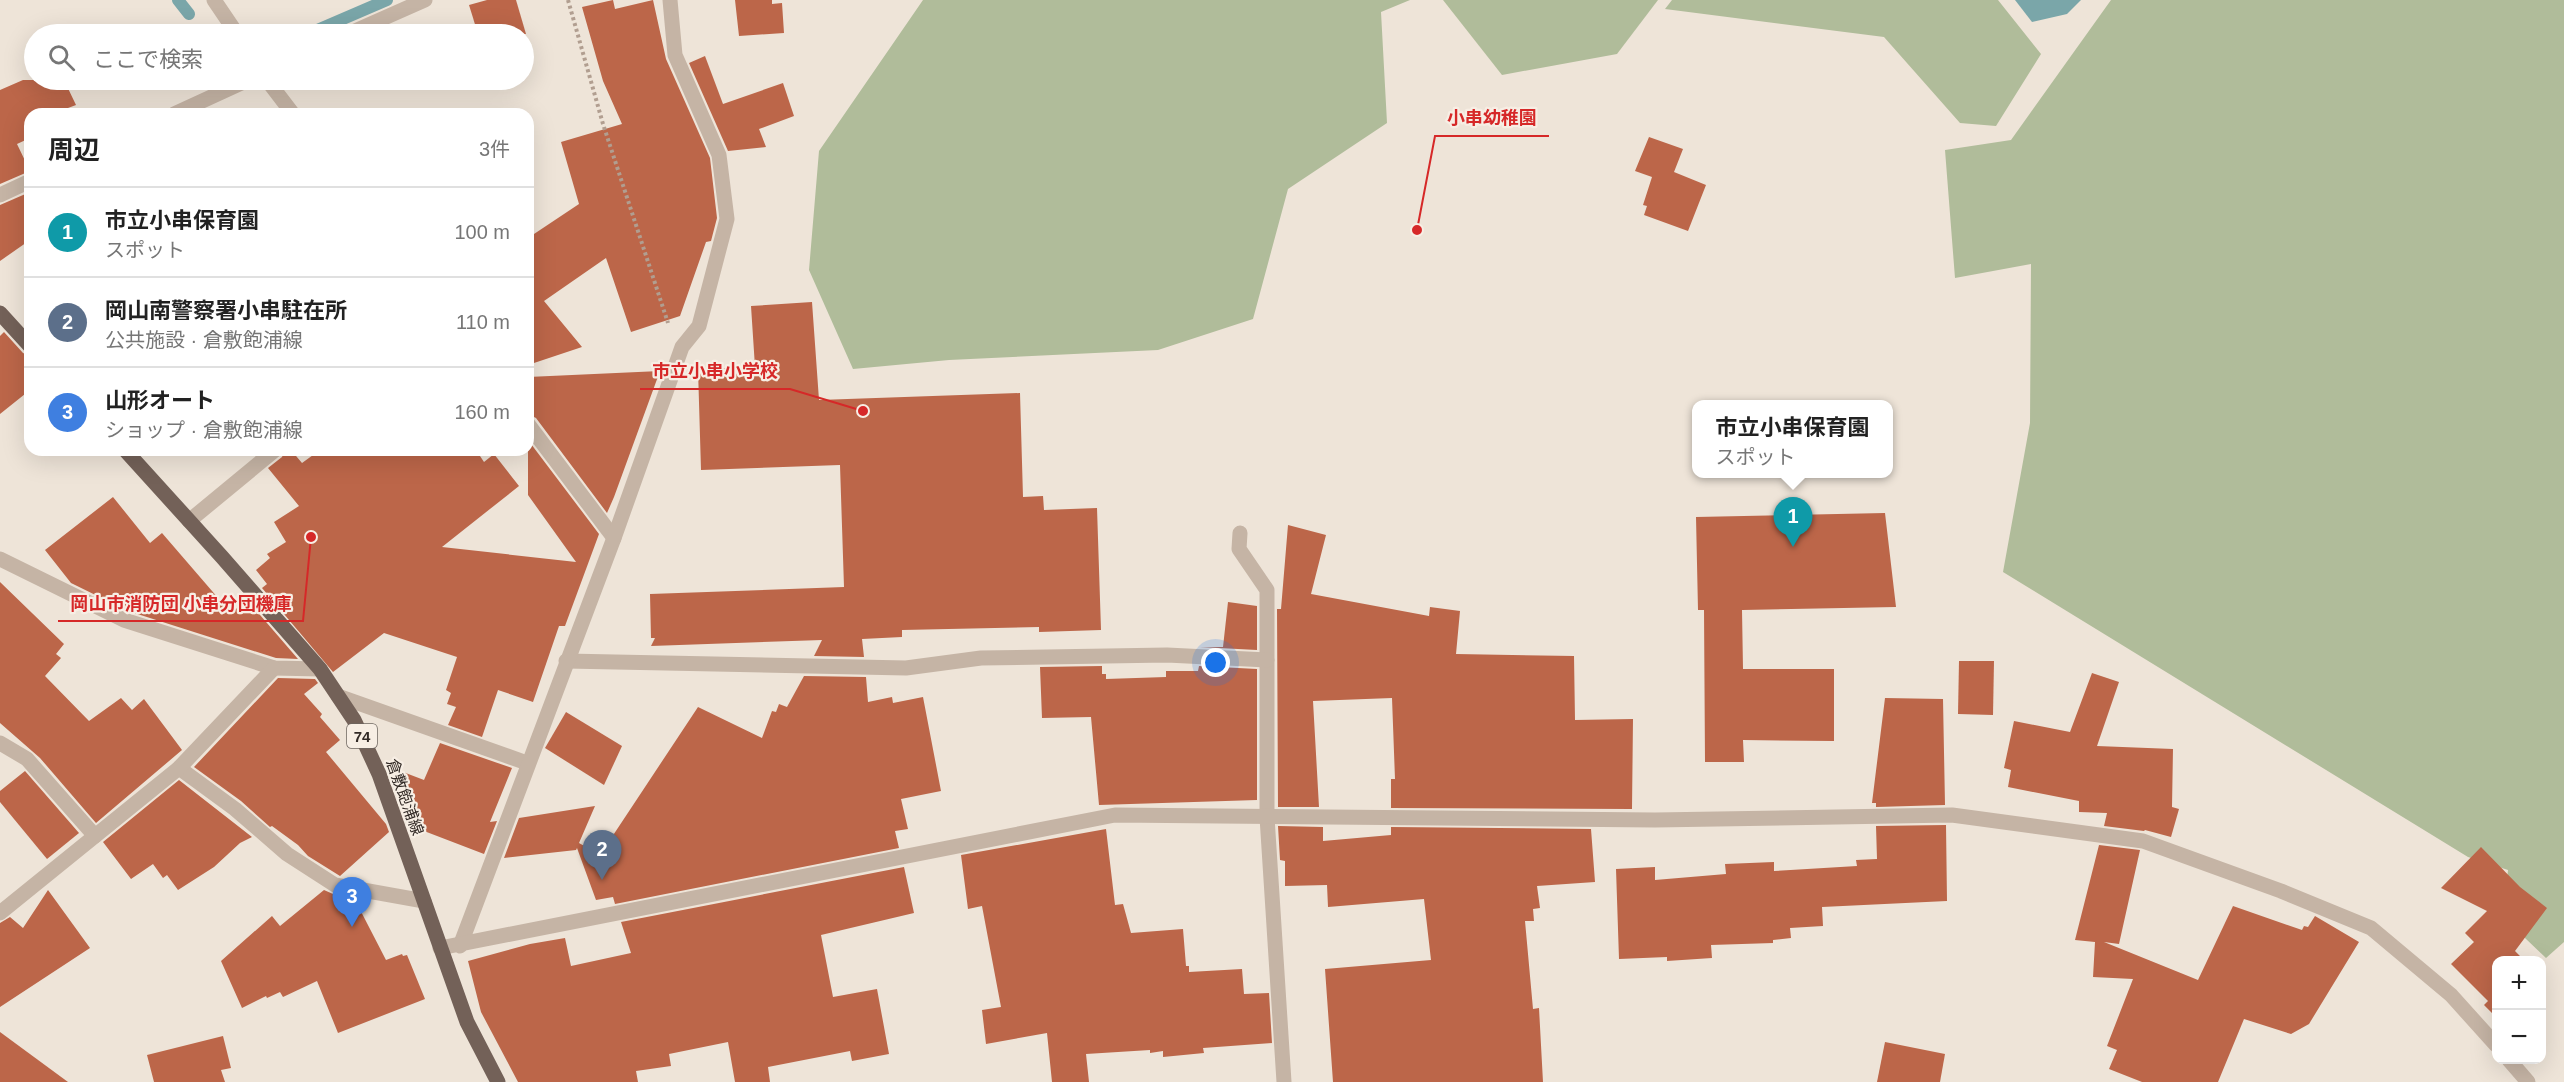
<!DOCTYPE html>
<html lang="ja">
<head>
<meta charset="utf-8">
<style>
	:root { --surface:#fff; --page:#f6f6f6; --text:#222; --muted:#767676; --line:#e0e0e0; --accent:#d93025 }
	body { margin:0; font-family:Helvetica,"Noto Sans JP",sans-serif; background:var(--page); color:var(--text) }
	.controls { position:absolute; right:18px; bottom:18px; display:grid; overflow:hidden; border-radius:12px; box-shadow:0 6px 24px #0002 }
	.controls button { width:54px; height:54px; display:grid; place-items:center; padding:0; border:0; border-bottom:2px solid var(--line); background:var(--surface); color:var(--text); font:30px sans-serif }
	.you { position:absolute; left:1216px; top:663px; width:21px; height:21px; margin:-15px; border:4px solid #fff; border-radius:50%; background:#1a73e8; box-shadow:0 0 0 9px #1a73e833 }
	.badge { display:grid; place-items:center; width:39px; height:39px; border-radius:50%; background:var(--accent); color:#fff; font-size:20px; font-weight:700 }
	.pin { position:absolute; translate:-50% -50px; filter:drop-shadow(0 2px 3px #0008) }
	.pin::after { content:''; position:absolute; top:32px; width:21px; height:18px; background:inherit; clip-path:polygon(0 0,100% 0,50% 100%) }
	.popup { position:absolute; left:1692px; top:400px; width:201px; height:78px; box-sizing:border-box; display:grid; place-content:center; border-radius:12px; background:var(--surface); filter:drop-shadow(0 2px 4px #0005); font-size:20px; white-space:nowrap; color:var(--muted) }
	.popup b { font-size:22px; color:var(--text) }
	.popup::after { content:''; position:absolute; left:50%; top:100%; margin-left:-12px; border:12px solid transparent; border-top-color:var(--surface) }
	.list { margin:0; padding:0; list-style:none }
	h2 { display:flex; justify-content:space-between; align-items:center; height:78px; margin:0; padding:0 24px; font-size:26px }
	h2 small { font-size:20px; font-weight:400; color:var(--muted) }
	.list li { display:grid; grid-template-columns:39px 1fr auto; gap:18px; align-items:center; box-sizing:border-box; height:90px; padding:0 24px; border-top:2px solid var(--line) }
	.list b { display:block; font-size:22px; white-space:nowrap }
	.list p { margin:0; font-size:20px; white-space:nowrap; color:var(--muted) }
	.list em { font-size:20px; font-style:normal; color:var(--muted) }
	.icon { flex:none; width:33px; height:33px; fill:none; stroke:currentColor; stroke-width:2; stroke-linecap:round; stroke-linejoin:round }
	.map { position:relative; flex:none; width:2564px; height:1082px; overflow:hidden }
	.search { position:absolute; background:var(--surface); box-shadow:0 6px 24px #0002; left:24px; top:24px; width:510px; height:66px; display:flex; align-items:center; gap:15px; box-sizing:border-box; padding:0 21px; border-radius:33px; color:var(--muted); font-size:22px }
	.panel { position:absolute; background:var(--surface); box-shadow:0 6px 24px #0002; left:24px; top:108px; width:510px; height:348px; border-radius:18px }
	.map>svg:first-child { display:block }
	.green { fill:#b0bc9a }
	.water { fill:#7aa6a9 }
	.lines { fill:none; stroke-linecap:round; stroke-linejoin:round }
	.stream { stroke:#7aa6a9; stroke-width:12 }
	.building { fill:#bc6649 }
	.path { stroke:#b19e90; stroke-width:4; stroke-dasharray:3 3; stroke-linecap:butt }
	.minor { stroke:#c5b4a5; stroke-width:15 }
	.major { stroke:#736158; stroke-width:15 }
	.labels { text-anchor:middle; dominant-baseline:central; stroke-width:4.5; stroke-linejoin:round; paint-order:stroke }
	.shield { fill:#f7eee4; stroke:#6d655f; stroke-width:1.5 }
	.shield-label { font-size:15px; font-weight:bold; fill:#322a26 }
	.street-label { font-size:16px; fill:#322a26; stroke:#f7eee4 }
	.leader { fill:none; stroke:#d62828; stroke-width:2 }
	.callout-dot { fill:#d62828; stroke:#f7eee4; stroke-width:2 }
	.callout-label { font-size:18px; text-anchor:middle; font-weight:bold; fill:#d62828; stroke:#f7eee4; stroke-width:4.5; stroke-linejoin:round; paint-order:stroke }
</style>
</head>
<body>
<div class="map">
<svg width="2564" height="1082" viewBox="0 0 2564 1082">
	<rect width="100%" height="100%" fill="#eee4d8"/>
	<g class="green">
		<path d="M923,0H1410L1381,12L1387,123L1288,189L1253,319L1158,350L949,360L853,369L809,270L819,151Z"/>
		<path d="M1443,0H1658L1617,54L1502,75Z"/>
		<path d="M1672,0H1998L2041,54L1996,126L1960,123L1884,37L1665,9Z"/>
		<path d="M2111,0H2564V942L2546,958L2503,917L2508,870L2468,857L2003,572L2030,423L2031,264L1955,278L1945,150L2011,140Z"/>
	</g>
	<path class="water" d="M2015,0H2081L2067,14L2032,22Z"/>
	<g class="lines">
		<g class="stream">
			<path d="M178,0L189,14"/>
			<path d="M308,34L387,0"/>
		</g>
	</g>
	<g class="building">
		<path d="M487,0H516L526,34H478L469,5Z"/>
		<path d="M613,0L615,9L653,0L666,59L710,158L717,218L711,241L706,242L680,316L631,332L606,258L544,301L582,347L528,365V238L579,204L561,142L622,124L603,81L582,7Z"/>
		<path d="M735,0H772V4L782,3L784,33L739,36Z"/>
		<path d="M705,56L723,104L783,83L794,116L759,129L766,147L728,151L689,63Z"/>
		<path d="M23,80H64L76,105L52,114H30V138L17,144L30,171L0,184V90Z"/>
		<path d="M1649,137L1683,149L1674,172L1706,185L1688,231L1644,215L1647,206L1643,205L1652,177L1635,171Z"/>
		<path d="M30,192V240L0,261V205Z"/>
		<path d="M812,302L819,400L1020,393L1023,497L1043,496L1044,510L1097,508L1101,630L1039,632V627L902,630V637L862,639L864,657L814,656L822,640L651,646L655,638H651L650,594L844,587L840,465L701,470L698,369L755,367L751,306Z"/>
		<path d="M4,332L23,353L30,356V390L0,414V336Z"/>
		<path d="M660,371L614,497L607,513L536,418L528,414V377Z"/>
		<path d="M528,440L599,534L565,626H559L533,702L498,690L482,737L448,725L456,707L447,704L451,693L446,690L457,657L384,633L333,672L262,588L267,584L256,570L270,558L267,554L286,542L274,522L299,506L268,468L282,457L285,450H291L302,463L320,450H476L484,462L494,454L519,486L442,547L576,562L528,495Z"/>
		<path d="M113,497L150,543L162,533L231,613L247,600L298,659L276,658L128,611L71,583L45,550Z"/>
		<path d="M1885,513L1896,607L1742,610L1743,669H1834V741L1743,740L1744,762H1705L1704,610H1698L1696,517Z"/>
		<path d="M1288,525L1326,535L1311,594L1429,616L1430,607L1460,611L1456,654L1574,656L1575,720L1633,719L1632,809L1391,808V779H1395L1392,698L1313,701L1319,807H1278L1277,609H1281Z"/>
		<path d="M0,582L64,644L56,654L61,658L45,676L89,721L121,698L132,710L144,699L182,750L96,823L40,758L0,723Z"/>
		<path d="M1228,602L1257,606V650L1200,647H1223Z"/>
		<path d="M1959,661H1994L1993,715L1958,714Z"/>
		<path d="M1102,666V674H1106V679L1166,677V671H1198L1199,666L1257,669V800L1099,805L1091,717L1042,718L1040,667Z"/>
		<path d="M2092,673L2119,682L2097,746L2173,749L2172,807L2179,809L2171,837L2145,830L2144,831L2104,826L2107,813L2079,812V801L2008,787L2011,770L2004,768L2014,721L2070,732Z"/>
		<path d="M804,676L866,677L868,702L892,697L893,703L923,697L941,791L901,799L908,829L895,831L899,848L615,904L613,897L596,900L577,848L576,850L504,858L519,818L595,806L579,843L600,855L698,707L762,738L772,711L776,712L779,704L787,707Z"/>
		<path d="M278,678L315,679L318,683L304,694L322,714L320,717L340,740L326,752L386,824L389,832L340,876L308,856L298,845L272,826L270,827L241,801L194,767Z"/>
		<path d="M1885,698L1943,699L1945,805L1876,807V803H1872Z"/>
		<path d="M566,712L622,746L604,785L545,748Z"/>
		<path d="M440,743L512,768L490,822L497,821L484,854L424,831L403,772L424,780Z"/>
		<path d="M25,771L79,833L47,859L0,802V791Z"/>
		<path d="M179,780L252,837L240,843L214,867L178,890L167,875L163,878L153,864L131,879L103,842Z"/>
		<path d="M1946,825L1947,901L1822,907L1823,926L1790,928L1791,938L1773,940V943L1711,945L1712,958L1667,961V957L1619,959L1616,869L1655,867V880L1726,874L1725,864L1774,862V871L1857,866L1856,860L1877,859L1876,826Z"/>
		<path d="M1278,826L1323,827V841L1391,835V827L1591,829L1595,882L1537,886L1540,908L1533,909L1534,921H1525L1533,1009L1539,1008L1543,1082H1333L1325,969L1431,960L1424,899L1328,907L1327,885L1285,886V861L1280,860Z"/>
		<path d="M1106,829L1115,905L1123,904L1131,933L1183,929L1186,966H1189V972L1242,969L1244,994L1269,993L1272,1043L1203,1048L1204,1053L1163,1057V1051L1150,1053V1050L1086,1054L1089,1082H1052L1047,1033L986,1044L982,1010L1001,1007L982,906L968,909L961,855Z"/>
		<path d="M2099,845L2140,850L2119,944L2104,942L2198,980L2233,906L2302,930L2304,926L2308,927L2315,916L2359,942L2309,1024L2291,1034L2244,1019L2218,1082H2142L2109,1069L2117,1050L2107,1046L2133,979L2093,977L2095,942L2075,940Z"/>
		<path d="M2481,847L2520,887L2547,908L2515,951L2524,960H2496V1017L2484,1005L2488,1001L2451,964L2474,942L2465,933L2487,911L2441,888Z"/>
		<path d="M904,867L914,913L821,935L833,997L877,989L889,1054L852,1061L850,1051L768,1067L770,1082H735L728,1042L669,1054L671,1066L636,1071L638,1082H518L481,1012L468,961L530,944L565,938L571,966L631,953L621,922Z"/>
		<path d="M48,890L90,948L0,1007V923L10,917L23,928Z"/>
		<path d="M324,890L333,894L354,898L386,960L402,954L403,956L407,955L425,999L338,1033L317,981L283,997L280,992L267,998L266,996L242,1008L221,961L272,916L280,926Z"/>
		<path d="M0,1032L68,1082H0Z"/>
		<path d="M223,1036L231,1068L221,1070L225,1082H154L147,1055Z"/>
		<path d="M1885,1042L1945,1054L1940,1082H1877Z"/>
	</g>
	<g class="lines">
		<path class="path" d="M568,0L603,124L668,323"/>
		<g class="minor">
			<path d="M214,0L237,34"/>
			<path d="M348,34L425,0"/>
			<path d="M267,80L293,114"/>
			<path d="M174,114L248,80"/>
			<path d="M0,195L30,181"/>
			<path d="M528,424L614,538"/>
			<path d="M189,521L275,450"/>
			<path d="M1240,533L1239,549L1267,590V817L1284,1082"/>
			<path d="M0,559L124,620L274,668L320,669"/>
			<path d="M566,661L906,668L981,658L1167,655L1267,660"/>
			<path d="M338,696L527,763"/>
			<path d="M0,743L27,759L95,836"/>
			<path d="M179,768L235,809L287,854L335,885L424,901"/>
			<path d="M0,913L179,768L274,668"/>
			<path d="M460,946L614,538L682,347L699,326L727,219L719,155L675,55L670,0"/>
			<path d="M440,948L1115,815L1655,820L1952,815L2143,841L2281,891L2371,928L2451,995L2496,1045"/>
			<path d="M2509,1060L2528,1082"/>
		</g>
		<g class="major">
			<path d="M0,313L30,346"/>
			<path d="M125,450L222,557L320,669L354,720L379,774L467,1022L498,1082"/>
		</g>
	</g>
	<g class="labels">
		<rect class="shield" x="347" y="724" width="30" height="24" rx="4.5"/>
		<g class="shield-label">
			<text x="362" y="736">74</text>
		</g>
		<g class="street-label">
			<text transform="translate(405 797) rotate(70)">倉敷飽浦線</text>
		</g>
	</g>
	<path class="leader" d="M1417 230L1435 136H1549M863 411L790 389H640M311 537L303 621H58"/>
	<g class="callout-dot">
		<circle cx="1417" cy="230" r="6"/>
		<circle cx="863" cy="411" r="6"/>
		<circle cx="311" cy="537" r="6"/>
	</g>
	<g class="callout-label">
		<text x="1492" y="124">小串幼稚園</text>
		<text x="715" y="377">市立小串小学校</text>
		<text x="181" y="610">岡山市消防団 小串分団機庫</text>
	</g>
</svg>
<div class="controls">
<button>+</button>
<button>−</button>
</div>
<div class="you"></div>
<div class="pin badge" style="left:1793px;top:547px;background:#0f9aa8">1</div>
<div class="popup"><b>市立小串保育園</b>スポット</div>
<div class="pin badge" style="left:602px;top:880px;background:#5c6f8a">2</div>
<div class="pin badge" style="left:352px;top:927px;background:#3f7fe0">3</div>
<div class="search"><svg class="icon" aria-label="search" viewBox="0 0 24 24"><circle cx="10" cy="10" r="6"/><path d="M15 15l6 6"/></svg>ここで検索</div>
<section class="panel">
<h2>周辺<small>3件</small></h2>
<ul class="list">
<li><span class="badge" style="background:#0f9aa8">1</span><div><b>市立小串保育園</b><p>スポット</p></div><em>100 m</em></li>
<li><span class="badge" style="background:#5c6f8a">2</span><div><b>岡山南警察署小串駐在所</b><p>公共施設 · 倉敷飽浦線</p></div><em>110 m</em></li>
<li><span class="badge" style="background:#3f7fe0">3</span><div><b>山形オート</b><p>ショップ · 倉敷飽浦線</p></div><em>160 m</em></li>
</ul>
</section>
</div>
</body>
</html>
